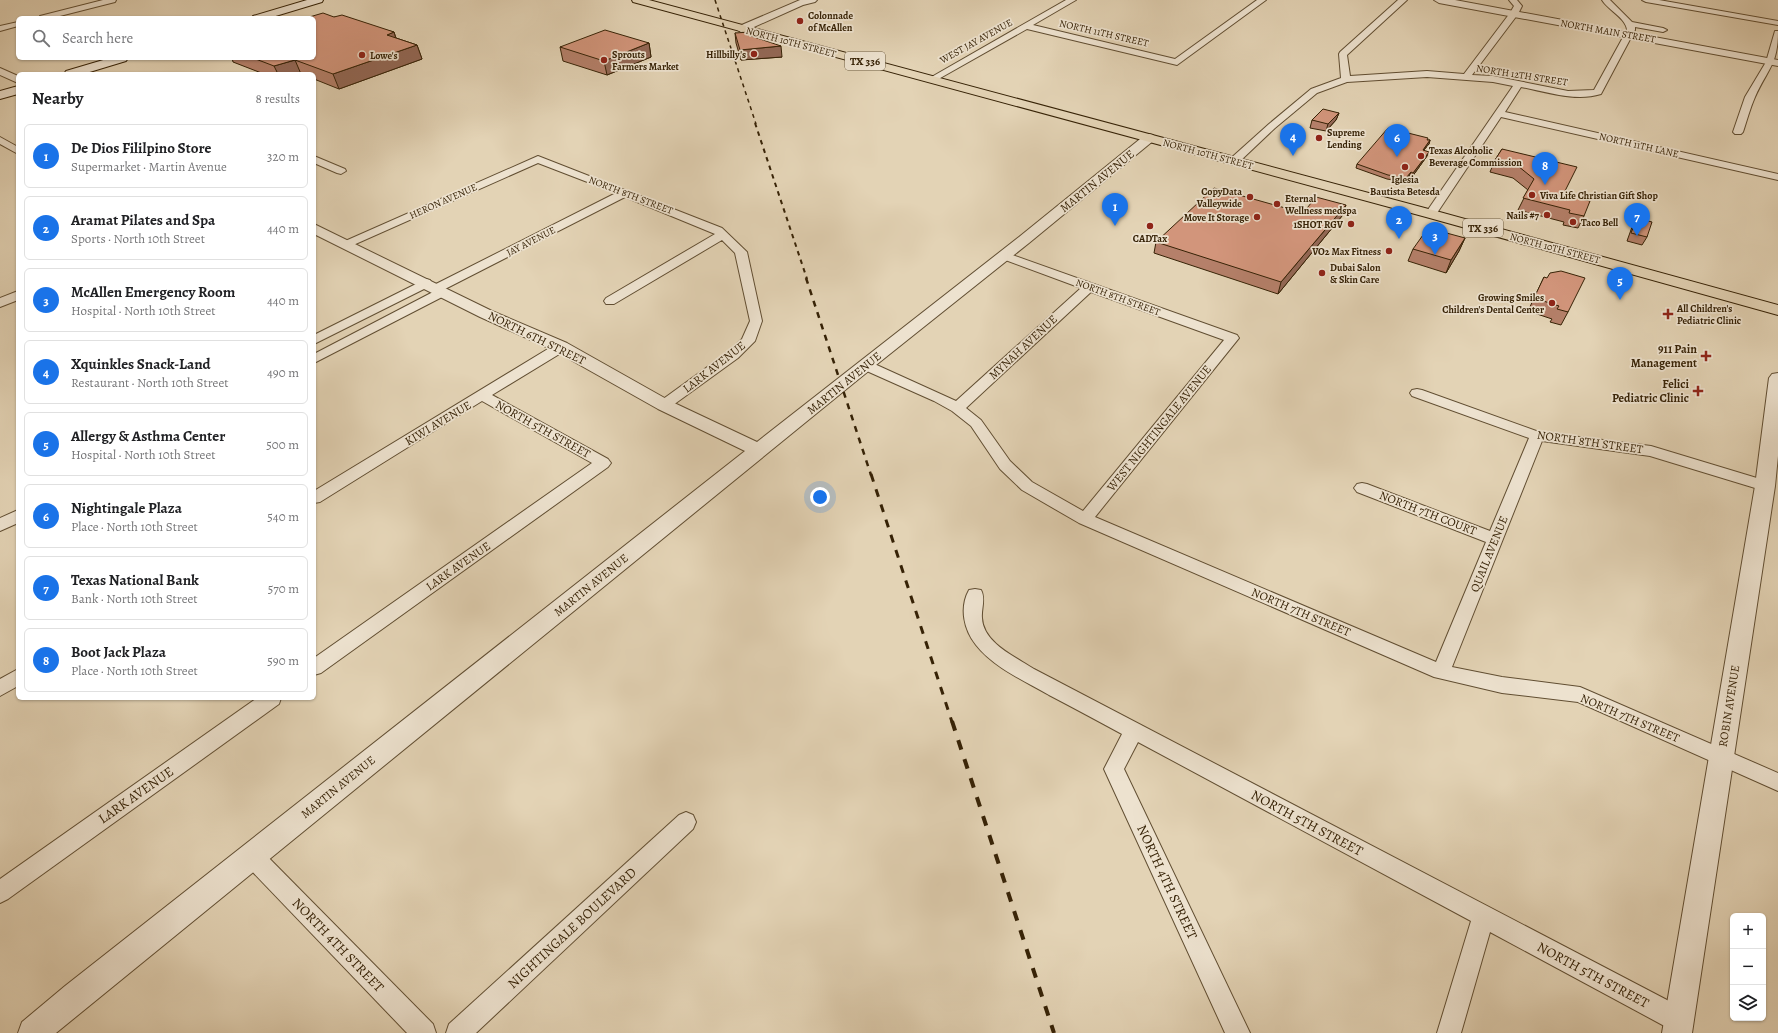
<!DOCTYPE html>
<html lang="en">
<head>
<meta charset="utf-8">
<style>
	:root { --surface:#fff; --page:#f6f6f6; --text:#202124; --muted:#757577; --line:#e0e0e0; --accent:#1a73e8 }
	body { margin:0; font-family:Alegreya,serif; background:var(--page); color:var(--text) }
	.controls { position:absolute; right:12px; bottom:12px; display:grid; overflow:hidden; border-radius:6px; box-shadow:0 1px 3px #0004 }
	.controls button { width:36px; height:36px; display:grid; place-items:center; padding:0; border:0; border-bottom:1px solid var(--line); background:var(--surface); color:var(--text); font:20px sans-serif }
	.you { position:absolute; left:820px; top:497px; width:14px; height:14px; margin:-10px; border:3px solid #fff; border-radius:50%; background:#1a73e8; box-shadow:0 0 0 6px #1a73e833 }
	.badge { display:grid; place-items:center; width:26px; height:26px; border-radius:50%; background:var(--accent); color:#fff; font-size:13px; font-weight:700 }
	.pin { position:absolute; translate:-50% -33px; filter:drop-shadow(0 1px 2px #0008) }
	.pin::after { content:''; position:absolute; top:21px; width:14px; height:12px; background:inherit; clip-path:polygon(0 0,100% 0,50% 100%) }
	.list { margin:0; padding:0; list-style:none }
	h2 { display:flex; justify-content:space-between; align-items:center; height:52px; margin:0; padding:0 16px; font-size:17px }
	h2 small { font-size:13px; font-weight:400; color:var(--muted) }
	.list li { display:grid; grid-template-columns:26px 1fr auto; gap:12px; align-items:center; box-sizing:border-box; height:64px; margin:0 8px 8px; padding:0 8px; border:1px solid var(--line); border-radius:6px }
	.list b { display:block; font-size:15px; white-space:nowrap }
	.list p { margin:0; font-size:13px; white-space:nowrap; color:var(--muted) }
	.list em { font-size:13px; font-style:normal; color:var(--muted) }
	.icon { flex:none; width:22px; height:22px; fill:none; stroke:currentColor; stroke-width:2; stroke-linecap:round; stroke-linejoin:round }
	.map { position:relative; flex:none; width:1778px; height:1033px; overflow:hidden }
	.search { position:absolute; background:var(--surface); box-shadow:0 1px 3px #0004; left:16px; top:16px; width:300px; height:44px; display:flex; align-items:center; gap:10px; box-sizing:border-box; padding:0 14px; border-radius:6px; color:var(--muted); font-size:15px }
	.panel { position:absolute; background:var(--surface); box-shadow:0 1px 3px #0004; left:16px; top:72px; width:300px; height:628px; border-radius:6px }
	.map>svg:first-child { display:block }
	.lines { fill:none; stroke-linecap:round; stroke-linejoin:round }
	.minor-casing { stroke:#614e32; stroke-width:2 }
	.tertiary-casing { stroke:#614e32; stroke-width:2 }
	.secondary-casing { stroke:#362206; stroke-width:2 }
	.primary-casing { stroke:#362206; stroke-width:2 }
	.minor { fill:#ede2cf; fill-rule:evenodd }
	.tertiary { fill:#ede2cf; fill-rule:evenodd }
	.secondary { fill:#ede2cf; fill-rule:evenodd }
	.primary { fill:#e3d3b5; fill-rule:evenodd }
	.rail-far4 { stroke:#362206; stroke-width:1.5; stroke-dasharray:4 4; stroke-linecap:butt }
	.rail-far3 { stroke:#362206; stroke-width:2; stroke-dasharray:4.5 4.5; stroke-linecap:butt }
	.rail-far2 { stroke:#362206; stroke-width:2.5; stroke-dasharray:6 6; stroke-linecap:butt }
	.rail-far1 { stroke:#362206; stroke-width:3; stroke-dasharray:8 8; stroke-linecap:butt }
	.rail { stroke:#362206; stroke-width:4; stroke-dasharray:10 10; stroke-linecap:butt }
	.wall { fill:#b5806a; stroke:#362206 }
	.shaded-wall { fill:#936856; stroke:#362206 }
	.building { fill:#d2957b; stroke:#362206 }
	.poi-dot { fill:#8f2418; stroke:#ede2cf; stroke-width:1.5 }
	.labels { text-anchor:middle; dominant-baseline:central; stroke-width:3.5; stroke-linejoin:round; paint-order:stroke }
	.far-poi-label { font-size:10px; font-weight:bold; fill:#362206; stroke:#ede2cf; text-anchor:start }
	.far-street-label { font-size:10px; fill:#362206; stroke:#ede2cf }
	.shield { fill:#ede2cf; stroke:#6d5c42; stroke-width:1 }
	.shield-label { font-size:11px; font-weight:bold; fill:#362206 }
	.street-label { font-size:12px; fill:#362206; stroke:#ede2cf }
	.poi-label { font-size:12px; font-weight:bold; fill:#362206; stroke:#ede2cf; text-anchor:end }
	.near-street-label { font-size:14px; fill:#362206; stroke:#ede2cf }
</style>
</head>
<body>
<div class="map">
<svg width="1778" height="1033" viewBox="0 0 1778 1033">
	<rect width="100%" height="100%" fill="#e3d3b5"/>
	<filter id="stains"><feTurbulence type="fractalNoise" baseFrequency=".005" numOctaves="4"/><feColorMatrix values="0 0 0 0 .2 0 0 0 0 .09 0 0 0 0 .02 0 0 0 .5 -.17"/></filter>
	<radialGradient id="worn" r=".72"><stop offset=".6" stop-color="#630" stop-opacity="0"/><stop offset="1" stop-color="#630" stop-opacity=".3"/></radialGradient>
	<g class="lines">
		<defs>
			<g id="minor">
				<path d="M103,0H116L115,2L52,18H39L40,16Z"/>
				<path d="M1066,0H1076L1033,25L1175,59L1257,0H1266L1177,65L1027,29L935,81L932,82L928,79Z"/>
				<path d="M1398,0H1407L1347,55L1350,76L1427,71L1464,74L1510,13L1514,6L1509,0H1517L1522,6L1518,14L1472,75L1493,76L1568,91L1594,90L1627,30C1626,18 1608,10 1602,0H1610L1632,22L1663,28L1667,30L1663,32L1635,27V30L1601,94C1576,102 1547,92 1521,87L1505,112L1778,174V180L1501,117L1435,216H1427L1425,214L1513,86L1493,82L1427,77L1347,82L1317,93L1275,128L1238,163H1230L1229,161L1230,159L1269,124L1311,89L1341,78L1339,54L1340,52Z"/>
				<path d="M1642,0H1659L1778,21V25L1646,2Z"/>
				<path d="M18,22V26L0,31V26Z"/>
				<path d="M1775,31H1778C1778,65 1768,68 1755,97C1750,108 1747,120 1743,132L1741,134H1735L1733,132L1745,97L1766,62Z"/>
				<path d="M0,137L18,147V154L0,144Z"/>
				<path d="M314,156L345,169L346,171L341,174L337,173L314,163Z"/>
				<path d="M538,156L722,228L747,252L762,321L755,341L738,358L669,408L664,409L659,408L657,405L659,402L728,352L742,339L750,321L735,253L722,240L614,304H606L604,301L606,298L715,234L625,197L445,289L448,292L446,295L314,363V354L433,292L430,289L432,286L616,193L538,163L351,246H343L341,244L343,242Z"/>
				<path d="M1004,252L1237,335L1239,338L1095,517L1436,662L1486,542L1357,492L1354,488L1357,484L1362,483L1367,484L1490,531L1529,438L1412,396L1410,393L1412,390L1417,389L1422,390L1539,432L1651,446L1770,482L1773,486L1770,490L1765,491L1650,456L1542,441L1452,667L1502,677L1580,687L1587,690L1778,773V791L1578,702L1502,693L1434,677L1079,523L1022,490L1000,469L971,426L952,411L934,401L860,368L858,365L860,362H870L956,401L1081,288L1000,258L998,256L1000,254ZM1091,292L1224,340L1083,511L1032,482L1010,461L981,420L966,408Z"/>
				<path d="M426,279L430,280L432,283L430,286L314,344V335Z"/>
				<path d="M18,291V300L0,307V298Z"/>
				<path d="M561,343L566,344L568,347L566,350L492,395L608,459L611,463L608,467L321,673L314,675V658L592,463L482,401L320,502L314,503V491L556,344Z"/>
				<path d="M18,510V523L0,531V518Z"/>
				<path d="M975,589L981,590C986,599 981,609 982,618C983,643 1016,657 1034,669L1688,1011L1691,1020L1688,1029L1679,1032L1670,1029L1490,932L1461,1033H1437L1471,921L1138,742L1124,769L1250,1033H1225L1104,769L1122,734C1098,721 1074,708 1049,695C1025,681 994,668 976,645C964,630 959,608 969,590Z"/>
				<path d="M18,669V686L0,696V679Z"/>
				<path d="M257,698H281L279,704L8,899L0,903V879Z"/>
				<path d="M686,812L693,815L696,822L693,829L476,1033H446L449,1024L679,815Z"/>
				<path d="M252,846L260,849L433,1024L436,1033H407L244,863L241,856L244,849Z"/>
			</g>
			<g id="tertiary">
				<path d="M800,0H817L815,2L803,5L745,31L741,32L736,29L737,27Z"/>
				<path d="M1434,0H1455L1778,60V66L1439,3Z"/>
				<path d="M0,68L18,76V83L0,75Z"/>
				<path d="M1149,134L1153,135L1155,138L1153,141L1029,243L871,369L56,1033H18L22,1022L65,986L745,451L658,409L555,351L480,317L314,234V224L492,311L567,343L670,401L757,442L1019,237L1145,135Z"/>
				<path d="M1778,373V456L1775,486L1692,1033H1662L1755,486L1769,378L1772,374Z"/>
			</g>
			<g id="secondary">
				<path d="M307,0H323L322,2L269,18H252L253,16Z"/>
				<path d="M110,58H128L126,61L83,74H64L66,71Z"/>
				<path d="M18,86V94L0,99V91Z"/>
			</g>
			<path id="primary" d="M632,0H649L1436,211L1778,305V315L1426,217L633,2Z"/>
		</defs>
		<use href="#minor" class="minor-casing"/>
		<use href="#tertiary" class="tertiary-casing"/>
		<use href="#secondary" class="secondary-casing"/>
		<use href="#primary" class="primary-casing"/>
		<use href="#minor" class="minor"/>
		<use href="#tertiary" class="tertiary"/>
		<use href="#secondary" class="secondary"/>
		<use href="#primary" class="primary"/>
		<path class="rail-far4" d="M715,0L756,124"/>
		<path class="rail-far3" d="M755,123L807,279"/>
		<path class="rail-far2" d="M806,278L871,475"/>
		<path class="rail-far1" d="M871,474L952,722"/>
		<path class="rail" d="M952,721L1054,1033"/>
	</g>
	<g class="wall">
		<path d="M334,17L394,32L396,38L417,45L422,59L339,89L314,79V74H264L233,62L232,58H314Z"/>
		<path d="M735,33L751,36L782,57L741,60L736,43Z"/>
		<path d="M649,43L651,57L607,75L563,61L560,47Z"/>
		<path d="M1339,113L1336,120L1326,131L1310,128L1312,120Z"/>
		<path d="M1428,140H1430L1429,144L1424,150L1427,156L1412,177L1409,176L1405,182L1387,179L1356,168L1357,164Z"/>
		<path d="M1502,149L1564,195L1584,216L1578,228L1563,225L1564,222L1518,210L1528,190L1513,178L1490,172L1495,160Z"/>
		<path d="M1303,213L1342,216L1278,294L1154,253L1156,242Z"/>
		<path d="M1637,218L1647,237L1642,245L1627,241L1632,227Z"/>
		<path d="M1465,238L1459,251L1446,273L1408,261L1413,249Z"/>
		<path d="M1544,277L1568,312L1561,325L1550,322L1552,319L1528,311Z"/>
	</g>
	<g class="shaded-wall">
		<path d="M394,32L398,46L387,35Z"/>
		<path d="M649,43L651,57L607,75L604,61Z"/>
		<path d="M417,45L422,59L339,89L333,74Z"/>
		<path d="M781,46L782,57L741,60L740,50Z"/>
		<path d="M295,60L301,74H278L274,66Z"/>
		<path d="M1339,113L1336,120L1326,131L1328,124Z"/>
		<path d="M1430,140L1429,144L1421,153L1423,150Z"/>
		<path d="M1429,152L1427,156L1412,177L1413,173Z"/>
		<path d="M1411,172L1409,176L1405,182L1406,178Z"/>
		<path d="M1346,205L1342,216L1278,294L1281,282Z"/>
		<path d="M1465,238L1459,251L1446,273L1451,260Z"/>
	</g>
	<g class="building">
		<path d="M323,13L334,17L342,15L394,32L387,35L417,45L333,74L295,60L274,66L253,58H314V18H306Z"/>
		<path d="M605,30L649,43L604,61L560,47Z"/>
		<path d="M750,32L751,36L781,46L740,50L735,33Z"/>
		<path d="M1323,109L1339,113L1328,124L1312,120Z"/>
		<path d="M1388,128L1428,138L1427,140H1430L1423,150L1429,152L1413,173L1411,172L1406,178L1388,175L1357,164Z"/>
		<path d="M1502,149L1577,167L1563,195L1590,201L1584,216L1569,213L1570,210L1523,198L1534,179L1518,166L1495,160Z"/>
		<path d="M1214,188L1303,213L1316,197L1346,205L1281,282L1156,242Z"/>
		<path d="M1637,218L1652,222L1647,237L1631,233Z"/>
		<path d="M1428,228L1465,238L1451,260L1413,249Z"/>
		<path d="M1561,271L1585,278L1568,312L1557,309L1559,306L1534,298L1544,277L1547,278L1550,273Z"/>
	</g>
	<g class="poi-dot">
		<circle cx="800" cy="21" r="4"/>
		<circle cx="754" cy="54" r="4"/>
		<circle cx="362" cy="55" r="4"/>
		<circle cx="604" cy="60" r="4"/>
		<circle cx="1319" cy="138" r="4"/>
		<circle cx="1421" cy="156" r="4"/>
		<circle cx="1405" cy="167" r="4"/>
		<circle cx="1532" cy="195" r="4"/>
		<circle cx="1250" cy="197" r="4"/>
		<circle cx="1277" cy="204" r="4"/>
		<circle cx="1547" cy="215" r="4"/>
		<circle cx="1257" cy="217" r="4"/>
		<circle cx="1573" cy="222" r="4"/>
		<circle cx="1351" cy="224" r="4"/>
		<circle cx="1150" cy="226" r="4"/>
		<circle cx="1389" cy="251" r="4"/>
		<circle cx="1322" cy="273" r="4"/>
		<circle cx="1552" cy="303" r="4"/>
		<path d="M1666 308h4v4h4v4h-4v4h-4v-4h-4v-4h4z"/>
		<path d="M1704 350h4v4h4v4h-4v4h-4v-4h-4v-4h4z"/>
		<path d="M1696 385h4v4h4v4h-4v4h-4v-4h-4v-4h4z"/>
	</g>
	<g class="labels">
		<g class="far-poi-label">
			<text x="808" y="15">Colonnade<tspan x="808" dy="12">of McAllen</tspan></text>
			<text x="612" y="54">Sprouts<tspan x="612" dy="12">Farmers Market</tspan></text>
			<text x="746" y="54" text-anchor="end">Hillbilly's</text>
			<text x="370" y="55">Lowe's</text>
			<text x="1327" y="132">Supreme<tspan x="1327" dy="12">Lending</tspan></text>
			<text x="1429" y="150">Texas Alcoholic<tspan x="1429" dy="12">Beverage Commission</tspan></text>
			<text x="1405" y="179" text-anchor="middle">Iglesia<tspan x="1405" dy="12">Bautista Betesda</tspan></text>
			<text x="1242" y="191" text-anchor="end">CopyData<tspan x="1242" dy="12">Valleywide</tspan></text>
			<text x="1540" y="195">Viva Life Christian Gift Shop</text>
			<text x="1285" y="198">Eternal<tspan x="1285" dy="12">Wellness medspa</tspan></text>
			<text x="1539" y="215" text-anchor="end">Nails #7</text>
			<text x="1249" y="217" text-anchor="end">Move It Storage</text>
			<text x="1581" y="222">Taco Bell</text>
			<text x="1343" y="224" text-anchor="end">1SHOT RGV</text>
			<text x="1150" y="238" text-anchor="middle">CADTax</text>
			<text x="1381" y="251" text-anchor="end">VO2 Max Fitness</text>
			<text x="1330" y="267">Dubai Salon<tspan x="1330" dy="12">&amp; Skin Care</tspan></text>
			<text x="1544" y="297" text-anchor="end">Growing Smiles<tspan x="1544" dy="12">Children's Dental Center</tspan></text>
			<text x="1677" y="308">All Children's<tspan x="1677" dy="12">Pediatric Clinic</tspan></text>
		</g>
		<g class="far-street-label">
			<text transform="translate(1608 31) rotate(10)">NORTH MAIN STREET</text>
			<text transform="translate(1104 33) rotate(13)">NORTH 11TH STREET</text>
			<text transform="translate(976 41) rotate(-29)">WEST JAY AVENUE</text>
			<text transform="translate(791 42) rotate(15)">NORTH 10TH STREET</text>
			<text transform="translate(1522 75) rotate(9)">NORTH 12TH STREET</text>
			<text transform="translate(1639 145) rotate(13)">NORTH 11TH LANE</text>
			<text transform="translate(1208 154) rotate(15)">NORTH 10TH STREET</text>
			<text transform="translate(631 195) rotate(21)">NORTH 8TH STREET</text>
			<text transform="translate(443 201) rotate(-24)">HERON AVENUE</text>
			<text transform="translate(531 241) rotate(-27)">JAY AVENUE</text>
			<text transform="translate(1555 248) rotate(15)">NORTH 10TH STREET</text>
			<text transform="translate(1118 297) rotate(20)">NORTH 8TH STREET</text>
		</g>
		<g class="shield">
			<rect x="845" y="52" width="40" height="18" rx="3"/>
			<rect x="1463" y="219" width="40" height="18" rx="3"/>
		</g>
		<g class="shield-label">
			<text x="865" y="61">TX 336</text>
			<text x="1483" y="228">TX 336</text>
		</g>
		<g class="street-label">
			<text transform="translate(1097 181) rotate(-39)">MARTIN AVENUE</text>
			<text transform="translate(537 338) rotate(26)">NORTH 6TH STREET</text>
			<text transform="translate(1023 347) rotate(-43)">MYNAH AVENUE</text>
			<text transform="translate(714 367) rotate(-38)">LARK AVENUE</text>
			<text transform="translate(844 383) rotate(-39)">MARTIN AVENUE</text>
			<text transform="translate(438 423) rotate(-31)">KIWI AVENUE</text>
			<text transform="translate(1159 428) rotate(-51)">WEST NIGHTINGALE AVENUE</text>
			<text transform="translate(543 429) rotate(29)">NORTH 5TH STREET</text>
			<text transform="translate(1590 442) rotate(8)">NORTH 8TH STREET</text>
			<text transform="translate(1428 513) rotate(21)">NORTH 7TH COURT</text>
			<text transform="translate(1489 554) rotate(-68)">QUAIL AVENUE</text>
			<text transform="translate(458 566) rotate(-35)">LARK AVENUE</text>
			<text transform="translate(591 585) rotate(-39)">MARTIN AVENUE</text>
			<text transform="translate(1301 612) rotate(23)">NORTH 7TH STREET</text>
			<text transform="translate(1729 706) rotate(-81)">ROBIN AVENUE</text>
			<text transform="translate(1630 718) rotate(23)">NORTH 7TH STREET</text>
			<text transform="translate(338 787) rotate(-39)">MARTIN AVENUE</text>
		</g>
		<g class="poi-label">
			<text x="1697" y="349">911 Pain<tspan x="1697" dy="14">Management</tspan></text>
			<text x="1689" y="384">Felici<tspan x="1689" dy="14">Pediatric Clinic</tspan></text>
		</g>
		<g class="near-street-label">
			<text transform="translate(136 795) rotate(-35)">LARK AVENUE</text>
			<text transform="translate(1307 823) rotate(28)">NORTH 5TH STREET</text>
			<text transform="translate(1167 882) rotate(65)">NORTH 4TH STREET</text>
			<text transform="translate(572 928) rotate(-43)">NIGHTINGALE BOULEVARD</text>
			<text transform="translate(338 945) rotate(46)">NORTH 4TH STREET</text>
			<text transform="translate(1593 975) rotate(28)">NORTH 5TH STREET</text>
		</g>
	</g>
	<rect width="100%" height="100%" filter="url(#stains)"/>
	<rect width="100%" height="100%" fill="url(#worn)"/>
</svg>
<div class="controls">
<button>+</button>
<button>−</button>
<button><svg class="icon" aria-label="layers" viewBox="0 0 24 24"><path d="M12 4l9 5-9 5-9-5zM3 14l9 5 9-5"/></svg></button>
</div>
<div class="you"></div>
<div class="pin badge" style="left:1115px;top:226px">1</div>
<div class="pin badge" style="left:1399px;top:239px">2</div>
<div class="pin badge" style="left:1435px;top:255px">3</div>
<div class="pin badge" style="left:1293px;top:156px">4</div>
<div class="pin badge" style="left:1620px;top:300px">5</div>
<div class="pin badge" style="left:1397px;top:157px">6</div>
<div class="pin badge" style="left:1637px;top:236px">7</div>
<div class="pin badge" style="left:1545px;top:185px">8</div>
<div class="search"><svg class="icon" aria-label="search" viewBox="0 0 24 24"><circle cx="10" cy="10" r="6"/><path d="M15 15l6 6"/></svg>Search here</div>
<section class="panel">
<h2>Nearby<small>8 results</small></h2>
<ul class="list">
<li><span class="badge">1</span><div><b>De Dios Fililpino Store</b><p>Supermarket · Martin Avenue</p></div><em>320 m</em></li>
<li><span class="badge">2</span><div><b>Aramat Pilates and Spa</b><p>Sports · North 10th Street</p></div><em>440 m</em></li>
<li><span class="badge">3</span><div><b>McAllen Emergency Room</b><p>Hospital · North 10th Street</p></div><em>440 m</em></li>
<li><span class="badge">4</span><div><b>Xquinkles Snack-Land</b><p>Restaurant · North 10th Street</p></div><em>490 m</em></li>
<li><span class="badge">5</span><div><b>Allergy &amp; Asthma Center</b><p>Hospital · North 10th Street</p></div><em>500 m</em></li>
<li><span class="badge">6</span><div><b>Nightingale Plaza</b><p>Place · North 10th Street</p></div><em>540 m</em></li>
<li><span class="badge">7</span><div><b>Texas National Bank</b><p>Bank · North 10th Street</p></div><em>570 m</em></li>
<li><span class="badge">8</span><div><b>Boot Jack Plaza</b><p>Place · North 10th Street</p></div><em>590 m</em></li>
</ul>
</section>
</div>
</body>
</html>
